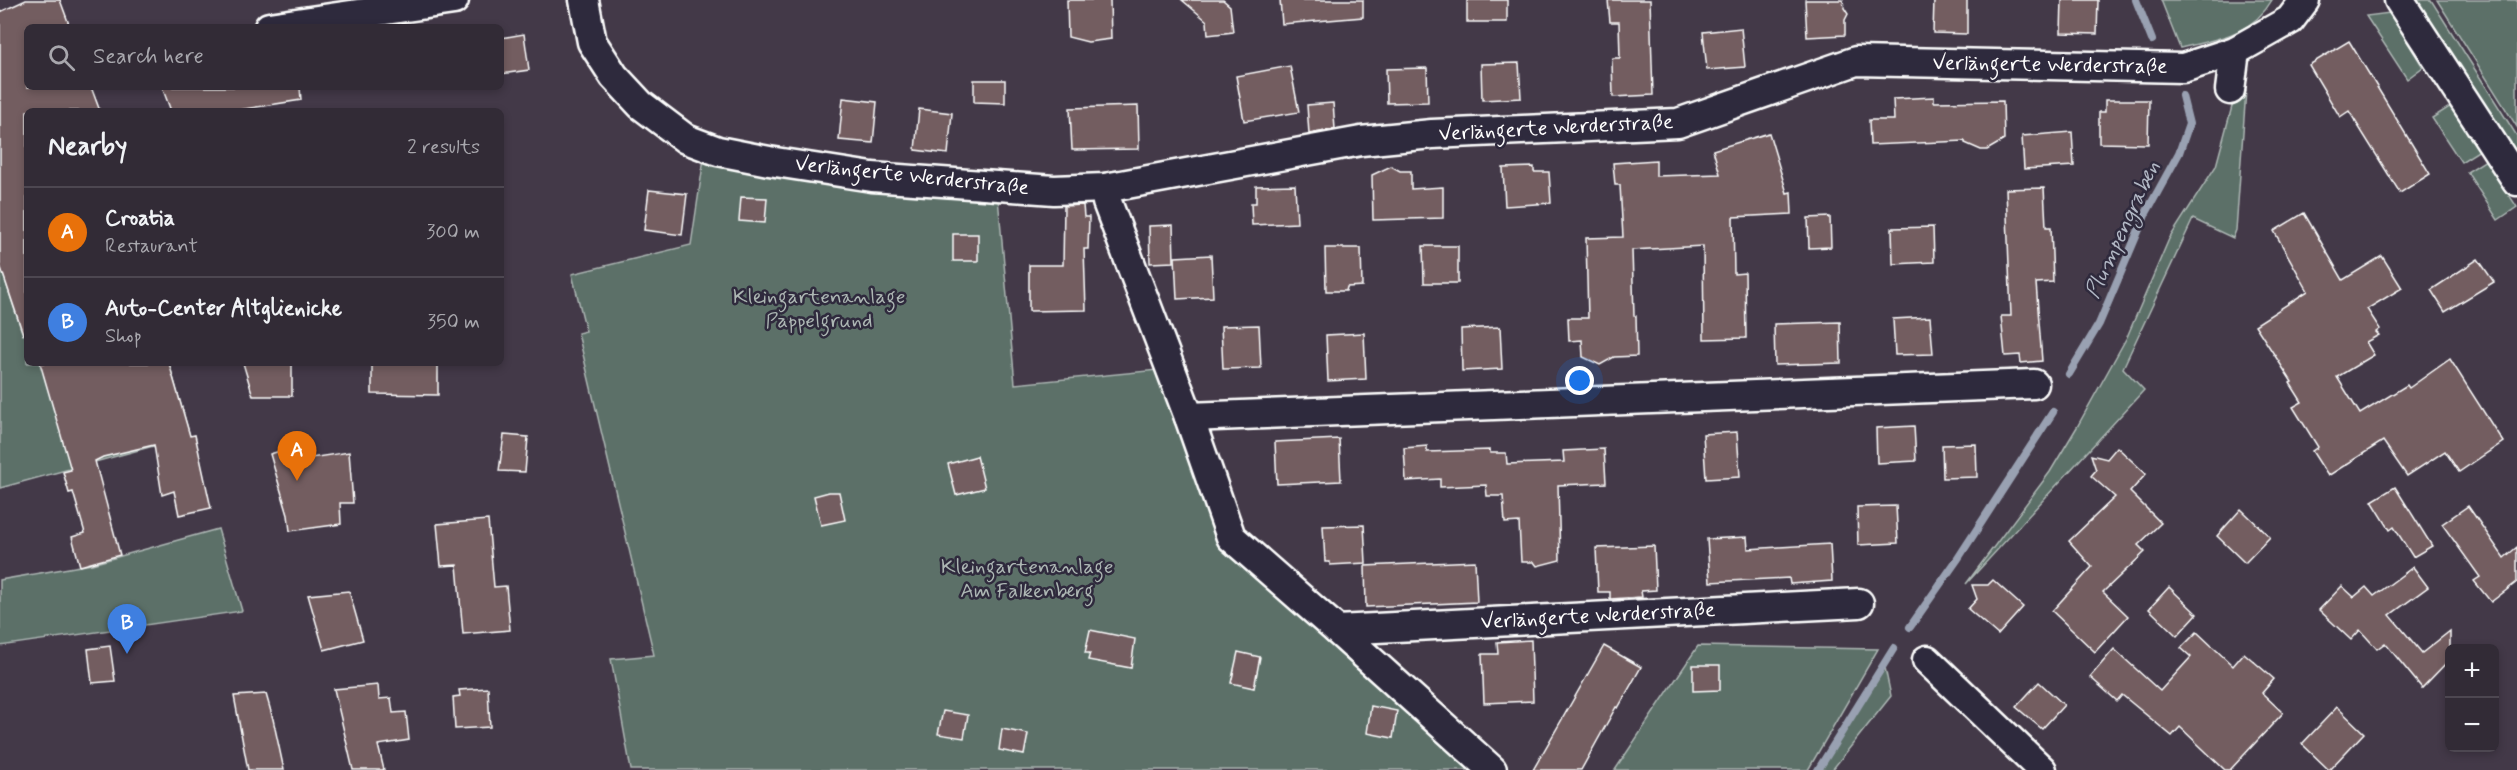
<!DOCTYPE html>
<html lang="en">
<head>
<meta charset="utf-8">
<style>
	:root { --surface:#322b36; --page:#3d3742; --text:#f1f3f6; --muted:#a8a7ad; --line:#4d4751; --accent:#95b2f1 }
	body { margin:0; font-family:Mynerve,sans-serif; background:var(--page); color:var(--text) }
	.controls { position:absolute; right:18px; bottom:18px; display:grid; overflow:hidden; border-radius:9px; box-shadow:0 3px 9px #0003 }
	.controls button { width:54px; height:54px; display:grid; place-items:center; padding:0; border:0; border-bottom:2px solid var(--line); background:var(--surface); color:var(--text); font:30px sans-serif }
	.you { position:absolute; left:1580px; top:381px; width:21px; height:21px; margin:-15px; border:4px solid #fff; border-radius:50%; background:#1a73e8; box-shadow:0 0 0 9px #1a73e833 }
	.badge { display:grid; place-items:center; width:39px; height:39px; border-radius:50%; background:var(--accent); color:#fff; font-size:20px; font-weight:700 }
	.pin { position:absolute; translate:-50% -50px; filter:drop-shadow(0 2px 3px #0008) }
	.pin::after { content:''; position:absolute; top:32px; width:21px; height:18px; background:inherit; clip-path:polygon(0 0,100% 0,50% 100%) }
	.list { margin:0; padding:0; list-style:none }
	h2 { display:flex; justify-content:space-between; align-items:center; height:78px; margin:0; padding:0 24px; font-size:26px }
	h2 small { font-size:20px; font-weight:400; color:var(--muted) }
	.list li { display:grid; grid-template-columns:39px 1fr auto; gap:18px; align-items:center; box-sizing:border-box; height:90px; padding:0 24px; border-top:2px solid var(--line) }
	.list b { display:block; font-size:22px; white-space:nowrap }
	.list p { margin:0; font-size:20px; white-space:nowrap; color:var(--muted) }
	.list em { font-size:20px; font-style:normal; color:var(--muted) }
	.icon { flex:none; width:33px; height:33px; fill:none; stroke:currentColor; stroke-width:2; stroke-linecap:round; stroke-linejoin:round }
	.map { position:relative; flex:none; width:2517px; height:770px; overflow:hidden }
	.search { position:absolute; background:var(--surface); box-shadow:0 3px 9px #0003; left:24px; top:24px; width:480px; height:66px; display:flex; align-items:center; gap:15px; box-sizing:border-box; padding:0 21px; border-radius:9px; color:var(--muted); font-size:22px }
	.panel { position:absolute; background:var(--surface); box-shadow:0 3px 9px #0003; left:24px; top:108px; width:480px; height:258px; border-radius:9px }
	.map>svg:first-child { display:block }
	.green { fill:#5b6f68; stroke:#adb7b4; stroke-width:1.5 }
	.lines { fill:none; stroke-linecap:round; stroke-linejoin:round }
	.stream { stroke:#99a1b2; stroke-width:8 }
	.building { fill:#735d61; stroke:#fff; stroke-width:1.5 }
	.minor-casing { stroke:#fff; stroke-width:33 }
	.minor { stroke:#2f2a3d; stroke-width:28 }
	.labels { text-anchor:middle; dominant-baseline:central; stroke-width:5; stroke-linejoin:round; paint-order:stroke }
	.street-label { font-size:21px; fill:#fff; stroke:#2f2a3d }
	.park-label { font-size:21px; fill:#adb7b4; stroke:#2f2a3d }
	.water-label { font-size:22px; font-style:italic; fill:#b2b8c5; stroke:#2f2a3d }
</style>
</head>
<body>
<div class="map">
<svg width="2517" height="770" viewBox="0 0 2517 770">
	<rect width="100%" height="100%" fill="#433948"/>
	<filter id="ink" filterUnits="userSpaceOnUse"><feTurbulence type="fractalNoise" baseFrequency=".0167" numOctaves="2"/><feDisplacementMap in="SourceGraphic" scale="12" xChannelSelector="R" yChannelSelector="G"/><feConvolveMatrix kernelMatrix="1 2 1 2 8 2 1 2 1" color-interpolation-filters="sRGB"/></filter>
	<g filter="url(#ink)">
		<g class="green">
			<path d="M2161,0H2272C2252,35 2217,39 2180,48Z"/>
			<path d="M2413,0H2431L2517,136V161Z"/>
			<path d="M2437,0H2517V127Z"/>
			<path d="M2390,13L2423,67L2407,79L2366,16Z"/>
			<path d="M2237,88L2246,90L2236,230L2233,238L2193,219L2123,368L2144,390L1966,584L2050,472L2077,427L2127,337L2169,239L2216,166Z"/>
			<path d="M2451,106L2480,150L2461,162L2432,118Z"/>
			<path d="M704,158L998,198L1015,384L1158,370L1212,526L1368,674L1478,770H631L611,659L654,655L578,333L586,331L572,274L691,245Z"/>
			<path d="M2486,160L2517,207L2498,220L2467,172Z"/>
			<path d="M0,265L23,335L27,334V363H169L190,436L0,488Z"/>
			<path d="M218,529L242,611L0,646V580L92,564Z"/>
			<path d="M1698,646L1878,649L1808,770H1615Z"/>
			<path d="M1884,663L1891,696L1832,770H1818Z"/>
		</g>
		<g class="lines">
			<g class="stream">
				<path d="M2136,0L2152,40"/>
				<path d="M2069,374L2099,324L2146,213L2179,153L2189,124L2182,96"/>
				<path d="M1910,627L1957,560L2053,412"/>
				<path d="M1818,770L1894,648"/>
			</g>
		</g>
		<g class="building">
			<path d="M26,0H60L70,27H27V87H91L100,111H27V333L23,334L0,265V12Z"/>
			<path d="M1067,0H1110L1111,39L1088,42L1068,37Z"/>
			<path d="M1182,0H1223L1230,6L1233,32L1208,35L1207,21Z"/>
			<path d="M1280,0H1363V17L1282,24Z"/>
			<rect x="1467" y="0" width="40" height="22"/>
			<path d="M1608,0H1650L1653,95L1613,97L1612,61L1613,58H1620L1619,22H1610Z"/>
			<path d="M1805,0H1843L1844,8L1848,14L1845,20V35L1807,37Z"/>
			<path d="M1934,0H1967V34L1933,33Z"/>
			<path d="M2062,0H2098L2097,34L2061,33Z"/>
			<path d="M1741,28L1745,67L1707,70L1703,32Z"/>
			<path d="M524,34L529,70L501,74V38Z"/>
			<path d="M2349,41L2430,174L2400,193L2349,111L2340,117L2309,65Z"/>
			<path d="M1519,63L1521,98L1482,100L1481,64Z"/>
			<path d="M1290,66L1299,112L1244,121L1236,76Z"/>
			<path d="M1427,68L1428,102L1387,103L1386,69Z"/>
			<path d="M974,80H1005V103L974,102Z"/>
			<path d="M162,87H300L301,100L232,111H171Z"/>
			<path d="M1934,97V102L2003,101L2004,140L1987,150H1981L1965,143V141L1870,145L1869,120H1894L1893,99Z"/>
			<path d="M843,98L877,102L873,143L839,140Z"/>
			<path d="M2105,100H2149L2148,144L2099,143V112H2105Z"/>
			<path d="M1333,103L1335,129L1309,134L1307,105Z"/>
			<path d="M1138,106L1139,149L1072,150L1070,108Z"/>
			<path d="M919,109L952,113L948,154L915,150Z"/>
			<path d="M2072,132L2074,166L2024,169L2022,136Z"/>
			<path d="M1769,133L1787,193L1791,192L1792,214L1733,217L1734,274L1745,273L1746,338L1704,339L1703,246L1632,250L1634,316H1636L1637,356L1614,357L1600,365L1583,357L1582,340L1569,341L1568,318H1588L1586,238L1623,237L1620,185H1615L1613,163L1656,160V176L1720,174L1713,150Z"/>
			<path d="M1391,166L1400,171H1411V189L1443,187V218L1373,220L1372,175Z"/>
			<path d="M1534,167V172H1549L1551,203L1505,206L1503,168Z"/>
			<path d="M1295,185L1297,223L1252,225L1251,203H1256V186Z"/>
			<path d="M2044,188L2046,227H2051L2053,282L2036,283L2042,361L2021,363L2020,355L2005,356L2001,316H2011L2006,189Z"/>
			<path d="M649,190L687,194L682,235L644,230Z"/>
			<path d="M741,197L767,198L765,223L739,221Z"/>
			<path d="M1083,205L1084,217H1089L1088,249H1084L1086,310L1029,311V265H1063L1064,206Z"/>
			<path d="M2304,213L2343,280L2382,256L2402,288L2367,309L2380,329L2376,332L2379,335L2366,342L2374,355L2337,377L2360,414L2407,385L2409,388L2450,359L2503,442L2459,472L2445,451L2407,476L2383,441L2328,476L2312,451L2318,447L2293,407L2302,402L2290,383L2292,382L2255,325L2308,291L2274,231Z"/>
			<path d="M1830,217L1831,247L1809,248L1808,218Z"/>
			<path d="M1173,225L1174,262L1150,263L1149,226Z"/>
			<path d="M1933,227L1934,262L1893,264L1892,228Z"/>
			<rect x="953" y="234" width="25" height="27"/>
			<path d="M1423,246H1458V283H1424Z"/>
			<path d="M1325,248H1361L1362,286L1347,287L1346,291H1326Z"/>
			<path d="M1211,255L1213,297L1177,299L1175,257Z"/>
			<path d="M2478,259L2494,282L2445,312L2431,290Z"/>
			<path d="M1930,317L1933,354L1895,355L1893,319Z"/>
			<path d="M1840,322L1841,363L1775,365L1774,324Z"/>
			<path d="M1259,325L1261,368L1223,369L1221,326Z"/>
			<path d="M1500,327L1502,369L1462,371L1461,329Z"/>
			<path d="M1364,333L1366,379L1328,381L1326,335Z"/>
			<path d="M40,363H169L190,436L195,435L211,508L179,515L174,491L162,495L154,445L103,457L95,461L120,555L80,566L72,537L85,533L73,492L69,493L63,472L71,470Z"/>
			<path d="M243,363H292V396H253Z"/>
			<path d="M372,363H438V395L372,394Z"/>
			<path d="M1914,426L1916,461L1877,463L1876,428Z"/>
			<path d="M1737,432L1740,477L1706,479L1703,434Z"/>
			<path d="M504,435L528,437L525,472L499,471Z"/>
			<path d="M1339,439L1341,481L1277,484L1275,442Z"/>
			<path d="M307,443L311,458L349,452L353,503H340L341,524L290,531L288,515L270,454Z"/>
			<path d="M1976,444L1977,477L1943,478L1942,445Z"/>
			<path d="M1427,446V452L1490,450V453H1506L1507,464L1564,462L1563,451L1604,449L1606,483L1558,485L1560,560L1537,566L1534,562H1521L1519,522L1505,523L1503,496H1487L1486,485L1440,487V479L1406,481L1404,448Z"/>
			<path d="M2117,447L2146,474L2130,492L2161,523L2138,545L2145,552L2103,592L2128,616L2095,652L2052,611L2092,567L2069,541L2115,497L2091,476L2096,470L2091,455L2107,459Z"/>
			<path d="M977,456L985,488L956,495L948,464Z"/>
			<path d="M2395,487L2432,546L2413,557L2394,527L2390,530L2372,501Z"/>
			<path d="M829,492H839L845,520L821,525L814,496Z"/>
			<path d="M1896,506L1898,543L1858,545L1857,507Z"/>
			<path d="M2468,506L2504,558L2517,547V582L2491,602L2474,581L2480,577L2442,524Z"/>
			<path d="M2241,509L2270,537L2245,563L2217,536Z"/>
			<path d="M488,520L494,587L506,586L510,630L463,634L457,565L441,566L437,524Z"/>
			<path d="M1364,525L1366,563L1330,565V562H1325L1323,526Z"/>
			<path d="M1747,537L1748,549L1830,544L1832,581L1790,584L1789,578L1710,582L1707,539Z"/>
			<path d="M1654,546L1656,590L1641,591L1642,597L1610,599V592H1598L1596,548Z"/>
			<path d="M1475,561L1477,602L1366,607L1365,566Z"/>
			<path d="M2413,567L2428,587L2390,615L2422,653L2450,631V659L2422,688L2385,643L2377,649L2360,630L2351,640L2319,610L2342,586L2354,597L2366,587L2374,596Z"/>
			<path d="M1993,580L2023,607L1998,635L1968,609L1977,599L1972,585H1988Z"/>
			<path d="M2169,587L2197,614L2177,636L2149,609Z"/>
			<path d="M349,591L363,640L324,650L308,595Z"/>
			<path d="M1090,630L1135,639L1131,668L1088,660L1090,653H1085Z"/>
			<path d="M2197,632L2233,666L2244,653L2274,679L2262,693L2283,713L2230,770H2225L2180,727L2172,736L2122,695L2117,701L2090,677L2114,649L2160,691L2191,657L2181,648Z"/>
			<path d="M1531,640L1533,701L1484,703L1482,654H1498L1497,642Z"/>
			<path d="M110,646L115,681L92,683L88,649Z"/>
			<path d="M1604,646L1641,667L1618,708L1616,707L1581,770H1533Z"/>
			<path d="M1238,652L1260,657L1254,688L1231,683Z"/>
			<path d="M1693,665H1720V690L1693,691Z"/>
			<path d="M2039,682L2064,705L2042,729L2016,707Z"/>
			<path d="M378,685L379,699L391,698L393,713L406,712L409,740L378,745L384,770H353L334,689Z"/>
			<path d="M488,688L490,727L455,729L453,697L460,696L459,690Z"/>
			<path d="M266,694L273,719L284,770H248L234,696Z"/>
			<path d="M1371,706L1397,711L1393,738L1367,733Z"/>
			<path d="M2337,707L2364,733L2329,770L2302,744Z"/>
			<path d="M943,711L968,715L964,738L938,734Z"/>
			<path d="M1002,729L1028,734L1024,755L999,750Z"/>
		</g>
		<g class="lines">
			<defs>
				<g id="minor">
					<path d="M584,0L592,42L614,76L641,105L686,139L718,151L769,161L872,177L1054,190L1105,188L1361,141L1432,134L1678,123L1856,61L2183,68L2235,51L2290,20L2305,0"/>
					<path d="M2399,0L2517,181"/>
					<path d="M269,27L454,0"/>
					<path d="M2230,90L2235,51"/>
					<path d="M1105,188L1107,202L1189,417L1231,537L1337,630L1492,770"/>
					<path d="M1189,417L2034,384"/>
					<path d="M1337,630L1859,603"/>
					<path d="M1927,660L2042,770"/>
				</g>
			</defs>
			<use href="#minor" class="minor-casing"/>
			<use href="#minor" class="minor"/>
		</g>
	</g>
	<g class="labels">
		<g class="street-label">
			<text transform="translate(2050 65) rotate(1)">Verlängerte Werderstraße</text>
			<text transform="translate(1556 128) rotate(-3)">Verlängerte Werderstraße</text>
			<text transform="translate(912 176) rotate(6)">Verlängerte Werderstraße</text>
			<text transform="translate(1598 616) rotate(-3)">Verlängerte Werderstraße</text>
		</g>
		<g class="park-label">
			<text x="819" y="297">Kleingartenanlage<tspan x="819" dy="24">Pappelgrund</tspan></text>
			<text x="1027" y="567">Kleingartenanlage<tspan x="1027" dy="24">Am Falkenberg</tspan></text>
		</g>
		<g class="water-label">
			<text transform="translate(2123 230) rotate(-65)">Plumpengraben</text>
		</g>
	</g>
</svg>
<div class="controls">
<button>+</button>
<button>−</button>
</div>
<div class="you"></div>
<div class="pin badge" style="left:297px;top:481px;background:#e8710a">A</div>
<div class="pin badge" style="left:127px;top:654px;background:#3f7fe0">B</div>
<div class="search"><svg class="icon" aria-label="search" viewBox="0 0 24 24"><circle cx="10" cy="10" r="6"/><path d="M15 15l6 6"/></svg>Search here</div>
<section class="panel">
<h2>Nearby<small>2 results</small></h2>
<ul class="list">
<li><span class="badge" style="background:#e8710a">A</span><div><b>Croatia</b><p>Restaurant</p></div><em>300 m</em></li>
<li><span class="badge" style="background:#3f7fe0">B</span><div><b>Auto-Center Altglienicke</b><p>Shop</p></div><em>350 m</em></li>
</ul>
</section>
</div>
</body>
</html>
